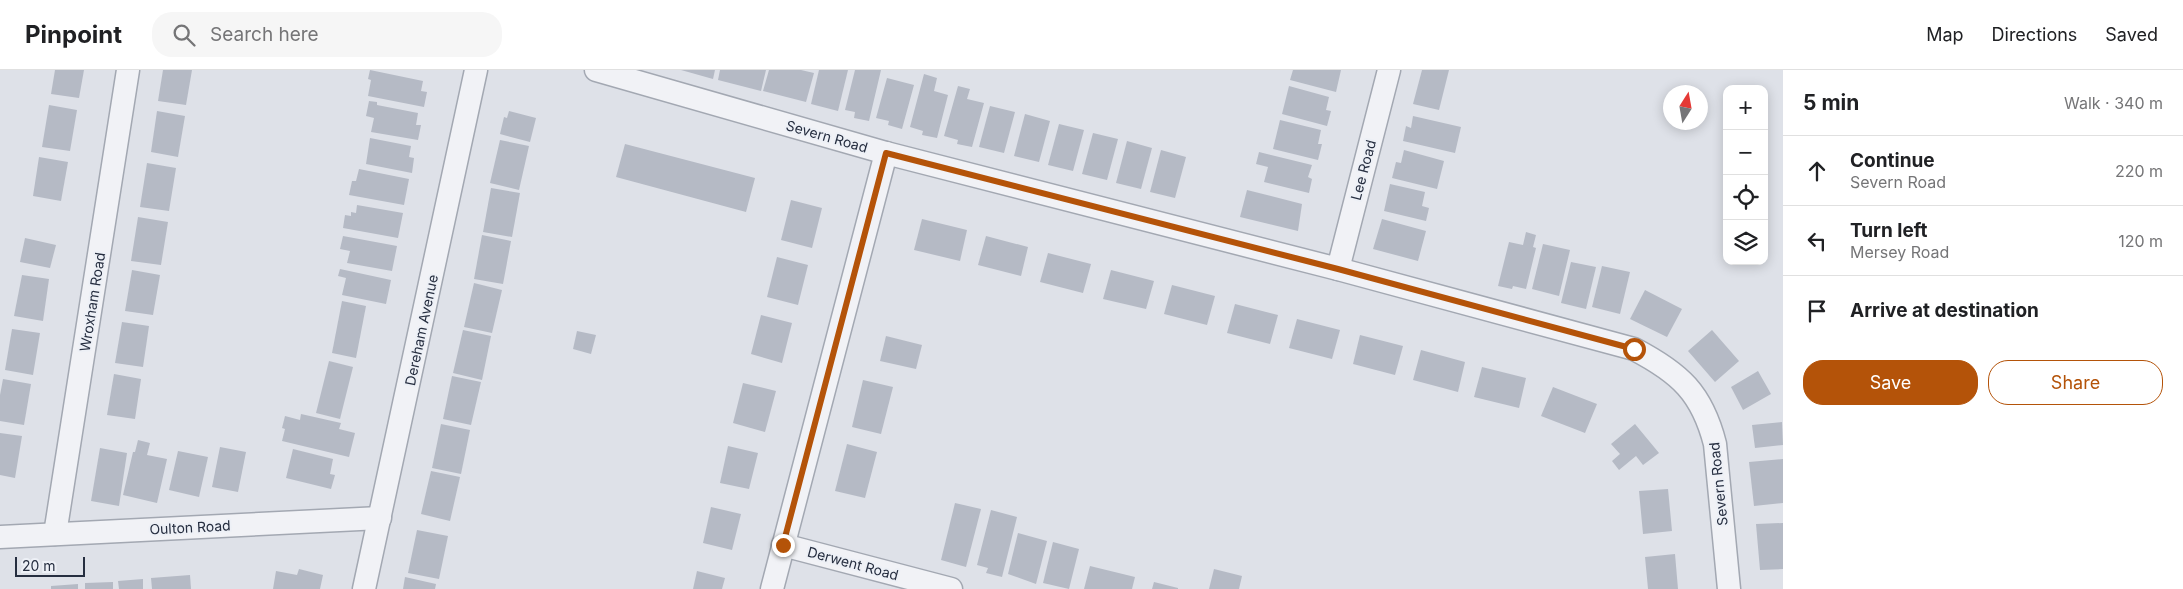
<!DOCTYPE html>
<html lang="en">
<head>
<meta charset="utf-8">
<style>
	:root { --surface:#fff; --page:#f6f6f6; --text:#202124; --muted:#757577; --line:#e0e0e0; --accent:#b45309 }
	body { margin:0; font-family:Inter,sans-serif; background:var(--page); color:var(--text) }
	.controls { position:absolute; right:15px; top:15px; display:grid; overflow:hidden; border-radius:10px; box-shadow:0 2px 12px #0003 }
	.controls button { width:45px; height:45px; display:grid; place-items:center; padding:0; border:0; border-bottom:1px solid var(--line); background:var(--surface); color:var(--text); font:25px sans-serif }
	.compass { position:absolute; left:1663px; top:15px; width:45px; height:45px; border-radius:50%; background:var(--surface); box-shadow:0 2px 12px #0003; rotate:11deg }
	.scale { position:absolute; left:15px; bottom:12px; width:70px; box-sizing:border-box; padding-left:5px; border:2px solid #262e40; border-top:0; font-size:14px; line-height:18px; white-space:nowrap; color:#262e40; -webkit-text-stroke:4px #edf0f6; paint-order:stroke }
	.stop { position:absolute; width:15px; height:15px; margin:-11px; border:4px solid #b45309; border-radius:50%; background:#fff }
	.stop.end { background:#b45309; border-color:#fff; box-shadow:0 1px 5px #0008 }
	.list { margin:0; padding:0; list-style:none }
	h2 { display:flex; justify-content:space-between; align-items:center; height:65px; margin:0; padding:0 20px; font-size:21px }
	h2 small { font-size:16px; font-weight:400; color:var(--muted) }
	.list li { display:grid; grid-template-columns:32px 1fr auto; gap:15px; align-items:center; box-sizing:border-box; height:70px; padding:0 20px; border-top:1px solid var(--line) }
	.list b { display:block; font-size:19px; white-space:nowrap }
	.list p { margin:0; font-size:16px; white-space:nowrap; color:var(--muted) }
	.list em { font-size:16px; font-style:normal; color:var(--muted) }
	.actions { display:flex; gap:10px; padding:15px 20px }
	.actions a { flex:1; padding:11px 0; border:1px solid var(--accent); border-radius:20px; text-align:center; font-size:18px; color:var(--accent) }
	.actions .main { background:var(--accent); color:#fff }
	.icon { flex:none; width:28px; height:28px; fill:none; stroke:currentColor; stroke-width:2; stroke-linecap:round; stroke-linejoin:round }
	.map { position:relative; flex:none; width:1783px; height:519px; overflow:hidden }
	header { display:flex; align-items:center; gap:30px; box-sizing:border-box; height:70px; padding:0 25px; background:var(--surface); border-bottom:1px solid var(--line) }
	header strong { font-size:24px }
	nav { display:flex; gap:28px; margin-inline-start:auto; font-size:18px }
	.search { width:350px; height:45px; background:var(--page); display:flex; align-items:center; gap:12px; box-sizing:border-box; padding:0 18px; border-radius:20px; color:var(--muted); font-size:19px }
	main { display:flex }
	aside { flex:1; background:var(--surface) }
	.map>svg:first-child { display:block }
	.building { fill:#b5bac5 }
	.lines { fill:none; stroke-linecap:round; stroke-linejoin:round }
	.minor-casing { stroke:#a3a8b2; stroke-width:25 }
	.minor { stroke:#f1f2f6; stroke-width:22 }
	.route { stroke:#b45309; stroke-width:6 }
	.labels { text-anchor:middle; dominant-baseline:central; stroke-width:4; stroke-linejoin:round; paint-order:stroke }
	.street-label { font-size:14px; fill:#262e40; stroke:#edf0f6 }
</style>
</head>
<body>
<header>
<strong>Pinpoint</strong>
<div class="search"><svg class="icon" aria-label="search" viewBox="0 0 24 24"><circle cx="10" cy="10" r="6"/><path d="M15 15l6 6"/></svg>Search here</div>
<nav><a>Map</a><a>Directions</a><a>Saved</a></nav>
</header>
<main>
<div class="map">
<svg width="1783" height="519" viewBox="0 0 1783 519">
	<rect width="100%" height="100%" fill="#dee1e8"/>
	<g class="building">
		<path d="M55,0H84L79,28L51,24Z"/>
		<path d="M163,0H192L186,35L158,31Z"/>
		<path d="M370,0L423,11L421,21L427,22L424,37L368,26L371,10L368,9Z"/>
		<path d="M681,0H715L713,9Z"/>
		<path d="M720,0H766L761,21L718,10Z"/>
		<path d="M769,0H801L814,3L806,32L763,21Z"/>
		<path d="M819,0H848L838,41L811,34Z"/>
		<path d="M855,0H881L869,51L854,48L855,42L845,40Z"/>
		<path d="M1293,0H1341L1336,22L1290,10Z"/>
		<path d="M1422,0H1449L1439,40L1413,34Z"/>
		<path d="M924,4L937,8L934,21L948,25L937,68L922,65L923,61L910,57Z"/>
		<path d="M887,8L914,15L902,59L888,55L889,51L876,48Z"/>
		<path d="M958,16L970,19L967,29L984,33L972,77L957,74L958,70L944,66Z"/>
		<path d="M1289,16L1329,27L1326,40L1331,41L1327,56L1282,44Z"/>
		<path d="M369,31L377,32V35L418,43L416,55H421L418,70L371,62L374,48L366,46Z"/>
		<path d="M49,35L77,40L70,81L42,77Z"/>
		<path d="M990,36L1015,42L1004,83L979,77Z"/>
		<path d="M157,41L185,46L178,87L151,82Z"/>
		<path d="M509,41L536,48L530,72L500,64L504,47L507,48Z"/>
		<path d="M1025,44L1050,51L1039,92L1014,86Z"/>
		<path d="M1413,46L1461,57L1455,83L1403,71L1406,56L1411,58Z"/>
		<path d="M1280,50L1321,60L1318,74H1322L1318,90L1273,79Z"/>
		<path d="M1059,54L1084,60L1073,101L1048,95Z"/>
		<path d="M1093,63L1118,69L1107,110L1082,104Z"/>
		<path d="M370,68L411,76L409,87L414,88L412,103L366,94Z"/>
		<path d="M500,70L529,76L519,120L490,113Z"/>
		<path d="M1127,71L1152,78L1141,119L1116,113Z"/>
		<path d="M625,74L755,108L746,142L616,107Z"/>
		<path d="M1161,80L1186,87L1175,128L1150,122Z"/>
		<path d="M1404,80L1444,91L1437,119L1392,108L1396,92L1401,93Z"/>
		<path d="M1259,82L1312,95L1308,107L1312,109L1309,123L1264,112L1268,97L1256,94Z"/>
		<path d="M39,87L68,92L61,131L33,126Z"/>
		<path d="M147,93L176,98L169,141L140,137Z"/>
		<path d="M359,99L409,109L404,135L349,125L352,111H356Z"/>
		<path d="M1390,114L1425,122L1422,136L1429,138L1426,151L1384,141Z"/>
		<path d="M491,118L520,123L512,167L483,162Z"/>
		<path d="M1247,120L1302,134L1298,161L1240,147Z"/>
		<path d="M791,130L822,138L812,178L781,170Z"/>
		<path d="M357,135L403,143L398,168L343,158L345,145L351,146V142L356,143Z"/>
		<path d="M138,147L168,152L161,195L131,191Z"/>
		<path d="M922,149L967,160L960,191L914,180Z"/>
		<path d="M1382,149L1426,161L1418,191L1373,179Z"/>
		<path d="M1526,162L1536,165L1533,177L1536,178L1526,219L1513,216L1512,219L1498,216L1509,172L1523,175Z"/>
		<path d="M482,165L511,171L503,214L474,209Z"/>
		<path d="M343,166L397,176L392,201L347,193L350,181L340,179Z"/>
		<path d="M986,166L1028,177L1021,206L978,195Z"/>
		<path d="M25,168L56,175L50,198L20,192Z"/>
		<path d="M1543,174L1570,180L1559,226L1532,219Z"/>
		<path d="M1048,183L1091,194L1083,223L1040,212Z"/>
		<path d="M777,187L808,195L798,235L767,227Z"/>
		<path d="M1571,192L1596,197L1586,239L1561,233Z"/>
		<path d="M1602,196L1630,202L1620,244L1592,237Z"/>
		<path d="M340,199L391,210L386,234L342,225L346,208L338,206Z"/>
		<path d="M132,200L160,205L153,245L125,241Z"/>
		<path d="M1111,200L1154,211L1146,239L1103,229Z"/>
		<path d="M22,205L49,209L43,251L14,246Z"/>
		<path d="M474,213L502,220L492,263L464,257Z"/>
		<path d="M1172,215L1215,226L1207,255L1164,244Z"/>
		<path d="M1645,220L1682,239L1667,267L1630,249Z"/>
		<path d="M342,231L366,236L356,288L332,283Z"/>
		<path d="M1235,234L1278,245L1270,274L1227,263Z"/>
		<path d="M761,245L792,253L782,293L751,284Z"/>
		<path d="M1297,249L1340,260L1332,289L1289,278Z"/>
		<path d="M122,252L149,256L143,297L115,293Z"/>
		<path d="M12,259L40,263L33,305L5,300Z"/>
		<path d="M463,260L491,266L482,310L453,303Z"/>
		<path d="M1712,260L1739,291L1715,312L1688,281Z"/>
		<path d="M577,261L596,265L591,284L573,279Z"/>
		<path d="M1360,265L1403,276L1395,305L1353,294Z"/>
		<path d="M886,266L922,275L916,299L880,291Z"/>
		<path d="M1421,280L1465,292L1458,322L1413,310Z"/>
		<path d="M329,291L353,297L340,349L316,343Z"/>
		<path d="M1482,297L1526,308L1519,338L1474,327Z"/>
		<path d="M1758,301L1771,324L1743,340L1731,317Z"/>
		<path d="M114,304L141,309L135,349L107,345Z"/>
		<path d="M452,306L481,312L471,355L443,349Z"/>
		<path d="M3,309L31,314L24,355L0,351V325Z"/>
		<path d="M863,310L893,317L881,364L852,357Z"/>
		<path d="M743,313L776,321L765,362L733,353Z"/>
		<path d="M1553,317L1597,334L1585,363L1541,346Z"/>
		<path d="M301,344L341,353L339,359L355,363L349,387L282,371L285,359L282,358L285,346L300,350Z"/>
		<path d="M1782,352L1783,375L1755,378L1752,355Z"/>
		<path d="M441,354L470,360L461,404L432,398Z"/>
		<path d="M1635,354L1659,383L1643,395L1636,386L1619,400L1612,391L1620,384L1611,374Z"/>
		<path d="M0,363L22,366L15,408L0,405Z"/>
		<path d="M138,370L150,373L147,385L167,389L157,433L123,425L133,382H135Z"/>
		<path d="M847,374L877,382L865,428L835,421Z"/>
		<path d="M728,376L758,383L749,419L720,413Z"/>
		<path d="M220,377L246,382L238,422L212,417Z"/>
		<path d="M100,378L127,383L119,436L91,431Z"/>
		<path d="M293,379L333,389L330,404L335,405L331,419L286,408Z"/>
		<path d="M178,381L208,387L199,427L169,420Z"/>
		<path d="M1783,389V433L1754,436L1749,392Z"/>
		<path d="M431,401L460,407L450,451L421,444Z"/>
		<path d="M1668,419L1672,461L1643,464L1639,421Z"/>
		<path d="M955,433L981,439L966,497L941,490Z"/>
		<path d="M711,437L741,444L732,480L703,473Z"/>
		<path d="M991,440L1017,447L1002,507L986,503L988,498L977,495Z"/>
		<path d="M1783,453V499L1760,500L1756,454Z"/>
		<path d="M417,460L448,466L439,509L408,503Z"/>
		<path d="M1018,463L1047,471L1036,514L1008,504Z"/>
		<path d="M1053,472L1079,479L1069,519L1043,513Z"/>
		<path d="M1675,484L1678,519H1648L1645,487Z"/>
		<path d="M1090,496L1135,507L1132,519H1084Z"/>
		<path d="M299,499L323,505L320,519H273L276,501L297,505Z"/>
		<path d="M1214,499L1242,506L1239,519H1209Z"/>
		<path d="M697,501L725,508L722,519H693Z"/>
		<path d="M190,505L191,519H152L151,508Z"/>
		<path d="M405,507L436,514L435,519H403Z"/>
		<path d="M143,509V519H119L118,511Z"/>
		<path d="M113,512V519H85V513Z"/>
		<path d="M1154,512L1178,518V519H1152Z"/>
		<path d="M78,514V519H51V516Z"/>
	</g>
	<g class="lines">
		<defs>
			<g id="minor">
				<path d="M596,0L886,83L1338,199L1634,279C1680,303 1702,323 1715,374L1729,519"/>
				<path d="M1338,199L1389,0"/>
				<path d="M55,464L128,0"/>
				<path d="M0,467L380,448"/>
				<path d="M783,475L951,519"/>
				<path d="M364,519L476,0"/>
				<path d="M772,519L886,83"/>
			</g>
		</defs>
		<use href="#minor" class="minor-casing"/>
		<use href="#minor" class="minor"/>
	</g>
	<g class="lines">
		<path class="route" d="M783,475L886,83L1338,199L1634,279"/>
	</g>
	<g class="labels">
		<g class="street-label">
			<text transform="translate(827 66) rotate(16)">Severn Road</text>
			<text transform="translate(1363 100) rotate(-75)">Lee Road</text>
			<text transform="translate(92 232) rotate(-81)">Wroxham Road</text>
			<text transform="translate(421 260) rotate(-78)">Dereham Avenue</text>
			<text transform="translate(1718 414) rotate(-96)">Severn Road</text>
			<text transform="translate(190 457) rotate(-3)">Oulton Road</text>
			<text transform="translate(853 493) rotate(15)">Derwent Road</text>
		</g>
	</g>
</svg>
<div class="controls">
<button>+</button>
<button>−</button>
<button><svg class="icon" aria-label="locate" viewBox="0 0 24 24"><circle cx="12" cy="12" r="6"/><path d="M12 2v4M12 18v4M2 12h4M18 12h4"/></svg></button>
<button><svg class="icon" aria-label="layers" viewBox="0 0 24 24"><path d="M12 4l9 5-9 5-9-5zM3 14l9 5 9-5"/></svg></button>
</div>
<svg class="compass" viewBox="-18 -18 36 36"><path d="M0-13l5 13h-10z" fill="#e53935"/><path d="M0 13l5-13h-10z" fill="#757577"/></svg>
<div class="scale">20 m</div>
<div class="stop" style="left:1634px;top:279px"></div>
<div class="stop end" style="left:783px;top:475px"></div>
</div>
<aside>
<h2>5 min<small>Walk · 340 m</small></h2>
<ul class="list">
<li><svg class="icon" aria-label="ahead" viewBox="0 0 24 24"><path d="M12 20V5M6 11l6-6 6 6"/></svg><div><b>Continue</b><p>Severn Road</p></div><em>220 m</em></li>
<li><svg class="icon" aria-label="left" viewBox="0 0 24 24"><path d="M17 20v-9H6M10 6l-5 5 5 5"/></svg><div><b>Turn left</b><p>Mersey Road</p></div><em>120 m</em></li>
<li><svg class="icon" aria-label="arrive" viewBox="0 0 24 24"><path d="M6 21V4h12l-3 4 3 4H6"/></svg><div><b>Arrive at destination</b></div></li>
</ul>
<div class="actions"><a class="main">Save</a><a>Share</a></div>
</aside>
</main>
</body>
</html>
